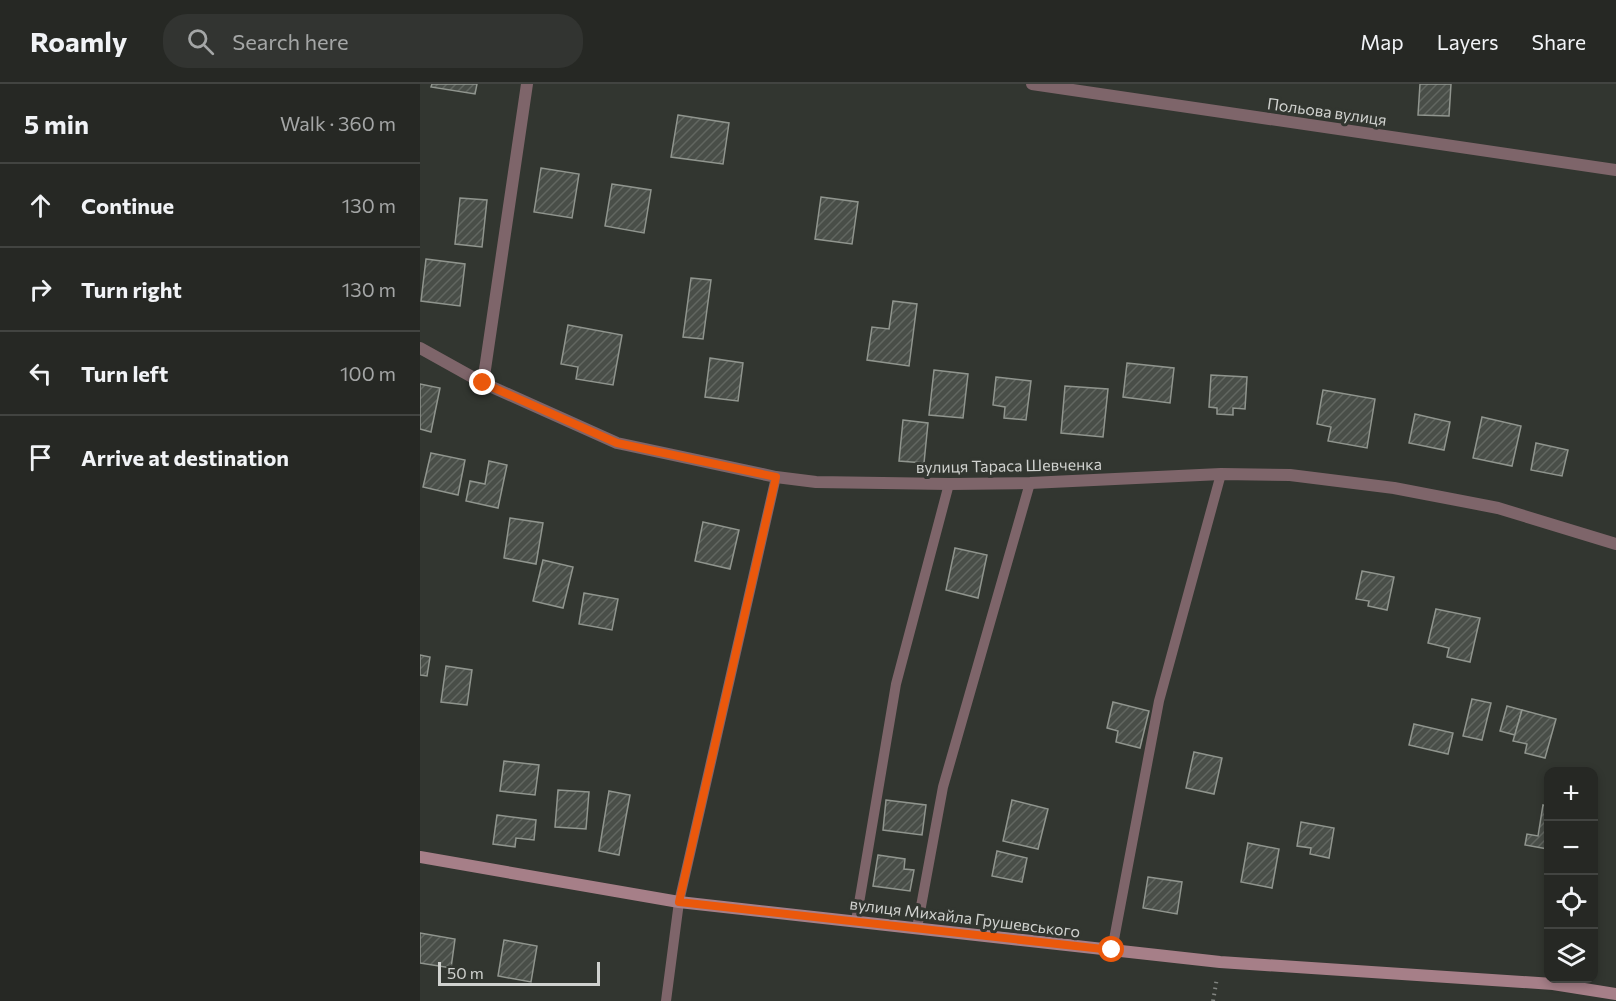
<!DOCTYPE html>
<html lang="en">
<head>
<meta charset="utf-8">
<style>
	:root { --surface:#262824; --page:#323431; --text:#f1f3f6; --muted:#a4a6a6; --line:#424441 }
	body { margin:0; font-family:Commissioner,sans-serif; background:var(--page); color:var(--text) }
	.controls { position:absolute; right:18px; bottom:18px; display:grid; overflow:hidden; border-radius:12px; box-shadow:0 3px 9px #0003 }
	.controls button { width:54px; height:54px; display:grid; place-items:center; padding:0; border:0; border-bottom:2px solid var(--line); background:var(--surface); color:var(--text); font:30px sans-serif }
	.scale { position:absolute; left:18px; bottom:15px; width:162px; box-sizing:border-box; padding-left:6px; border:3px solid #d0d2cf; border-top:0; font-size:16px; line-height:21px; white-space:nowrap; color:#d0d2cf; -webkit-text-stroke:4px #323630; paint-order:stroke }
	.stop { position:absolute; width:18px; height:18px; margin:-14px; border:4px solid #ea580c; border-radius:50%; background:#fff }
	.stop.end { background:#ea580c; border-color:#fff; box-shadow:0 2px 6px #0008 }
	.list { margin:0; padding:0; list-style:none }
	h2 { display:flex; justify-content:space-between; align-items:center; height:78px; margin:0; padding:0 24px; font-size:26px }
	h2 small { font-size:20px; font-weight:400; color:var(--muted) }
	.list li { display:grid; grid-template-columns:39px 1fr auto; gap:18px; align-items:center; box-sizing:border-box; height:84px; padding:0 24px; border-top:2px solid var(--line) }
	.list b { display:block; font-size:22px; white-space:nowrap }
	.list em { font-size:20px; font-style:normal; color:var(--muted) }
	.icon { flex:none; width:33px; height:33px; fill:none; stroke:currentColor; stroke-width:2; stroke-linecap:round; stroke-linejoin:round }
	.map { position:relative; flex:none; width:1196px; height:917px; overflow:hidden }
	header { display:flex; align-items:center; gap:36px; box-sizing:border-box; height:84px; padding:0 30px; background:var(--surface); border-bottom:2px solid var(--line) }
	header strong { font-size:28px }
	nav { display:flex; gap:33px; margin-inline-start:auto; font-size:21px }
	.search { width:420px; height:54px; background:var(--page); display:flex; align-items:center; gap:15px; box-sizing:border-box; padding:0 21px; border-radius:24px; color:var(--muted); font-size:22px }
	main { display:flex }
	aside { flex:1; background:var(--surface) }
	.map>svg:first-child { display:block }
	.building { fill:url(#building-hatch); stroke:#90958e; stroke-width:1.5 }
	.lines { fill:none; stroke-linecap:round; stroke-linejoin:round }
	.path { stroke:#828581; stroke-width:4; stroke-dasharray:1.5 4.5; stroke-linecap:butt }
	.lane { stroke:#7e656a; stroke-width:10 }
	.street { stroke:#7e656a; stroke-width:12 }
	.secondary { stroke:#a67f88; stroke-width:12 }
	.route { stroke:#ea580c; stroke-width:8 }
	.labels { text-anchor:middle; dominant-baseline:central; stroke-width:6; stroke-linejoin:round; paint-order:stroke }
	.street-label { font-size:16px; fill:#d0d2cf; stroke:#323630 }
</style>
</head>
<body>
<header>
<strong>Roamly</strong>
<div class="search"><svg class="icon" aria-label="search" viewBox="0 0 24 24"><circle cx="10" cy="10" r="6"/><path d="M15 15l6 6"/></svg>Search here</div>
<nav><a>Map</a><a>Layers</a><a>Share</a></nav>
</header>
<main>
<aside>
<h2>5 min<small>Walk · 360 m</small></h2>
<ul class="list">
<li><svg class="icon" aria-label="ahead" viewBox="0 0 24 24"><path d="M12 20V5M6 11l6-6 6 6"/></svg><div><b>Continue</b></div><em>130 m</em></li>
<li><svg class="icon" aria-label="right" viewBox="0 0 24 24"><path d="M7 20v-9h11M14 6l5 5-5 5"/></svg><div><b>Turn right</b></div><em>130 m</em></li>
<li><svg class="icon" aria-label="left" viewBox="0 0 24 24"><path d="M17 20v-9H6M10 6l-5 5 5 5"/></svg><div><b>Turn left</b></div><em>100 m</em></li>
<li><svg class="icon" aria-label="arrive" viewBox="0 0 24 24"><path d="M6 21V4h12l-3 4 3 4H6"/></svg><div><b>Arrive at destination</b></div></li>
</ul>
</aside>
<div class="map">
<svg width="1196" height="917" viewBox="0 0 1196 917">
	<defs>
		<pattern id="building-hatch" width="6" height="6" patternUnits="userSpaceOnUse" patternTransform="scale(1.5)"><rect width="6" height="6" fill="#494e48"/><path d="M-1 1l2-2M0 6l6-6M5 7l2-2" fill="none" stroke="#626761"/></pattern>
	</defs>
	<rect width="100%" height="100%" fill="#323630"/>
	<g class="building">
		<path d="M12,0H57L55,10L11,3Z"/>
		<path d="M1000,0H1031L1029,32L998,31Z"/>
		<path d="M258,31L309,39L303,80L251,73Z"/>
		<path d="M121,84L159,90L152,134L114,128Z"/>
		<path d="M192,100L231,106L224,149L185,142Z"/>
		<path d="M401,113L438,118L432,160L395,155Z"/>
		<path d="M40,114L67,116L62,163L35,160Z"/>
		<path d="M6,175L45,180L40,222L1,217Z"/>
		<path d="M271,194L291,196L283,255L263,253Z"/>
		<path d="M473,217L497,220L489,282L447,276L452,243L469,245Z"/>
		<path d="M148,241L202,251L193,301L156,295L158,283L141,280Z"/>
		<path d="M290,274L323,279L318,317L285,313Z"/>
		<path d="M707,279L754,284L750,319L703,313Z"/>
		<path d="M514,286L548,290L543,334L509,331Z"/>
		<path d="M791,291L827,293L825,325L813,324V331L797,330V324L789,323Z"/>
		<path d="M576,293L611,297L606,336L584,334L585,323L573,321Z"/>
		<path d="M0,300L20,304L11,348L0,345Z"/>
		<path d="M645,302L688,305L683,353L641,349Z"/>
		<path d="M903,306L955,315L947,364L908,357L911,343L897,340Z"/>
		<path d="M995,330L1030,338L1024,366L989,359Z"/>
		<path d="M1062,333L1101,342L1092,382L1053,374Z"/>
		<path d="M483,336L508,339L504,379L479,377Z"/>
		<path d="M1116,359L1148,366L1142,392L1111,386Z"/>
		<path d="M11,369L45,376L38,411L3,403Z"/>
		<path d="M69,377L87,381L78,424L46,417L50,397L65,400Z"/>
		<path d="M90,434L123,439L116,480L84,474Z"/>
		<path d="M283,438L319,446L310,485L275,477Z"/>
		<path d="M535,464L567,471L558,514L526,506Z"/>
		<path d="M123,476L153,483L143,524L113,517Z"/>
		<path d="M942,487L974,493L967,526L948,522L949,517L936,515Z"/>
		<path d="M164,509L198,515L192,546L159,540Z"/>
		<path d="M1016,525L1060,534L1050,578L1027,573L1029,564L1008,559Z"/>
		<path d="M0,571L10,573L7,592L0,591Z"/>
		<path d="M26,582L52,586L47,621L21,618Z"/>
		<path d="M1052,615L1071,619L1062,656L1043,652Z"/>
		<path d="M693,618L729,627L720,664L696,658L698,647L687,644Z"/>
		<path d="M1087,622L1102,626L1095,651L1080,647Z"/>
		<path d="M1102,626L1136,635L1125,674L1105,669L1107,660L1093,657Z"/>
		<path d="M994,640L1033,649L1028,670L989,661Z"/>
		<path d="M774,668L802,674L794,710L766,704Z"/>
		<path d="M84,677L119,681L115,711L80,707Z"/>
		<path d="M138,706L169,708L166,745L135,743Z"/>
		<path d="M189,707L210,711L199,771L179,767Z"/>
		<path d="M466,716L506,721L502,751L463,746Z"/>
		<path d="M592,716L628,725L618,765L583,757Z"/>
		<path d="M1123,721L1128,722V765L1105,761L1107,750L1118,752Z"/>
		<path d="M77,731L116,736L114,756L96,754L95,763L73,760Z"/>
		<path d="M881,738L914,744L909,774L890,770L891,764L877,762Z"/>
		<path d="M828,759L859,765L852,804L821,798Z"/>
		<path d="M577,767L607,774L602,798L572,792Z"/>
		<path d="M458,771L485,775L484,785L494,786L490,807L453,802Z"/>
		<path d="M728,793L762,798L757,830L723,824Z"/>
		<path d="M0,849L35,855L31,884L0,879Z"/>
		<path d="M84,856L117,862L111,898L78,892Z"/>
	</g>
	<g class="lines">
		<path class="path" d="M793,917L797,894"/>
		<g class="lane">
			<path d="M436,837L476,600L529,400"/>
			<path d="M497,844L523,703L610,399"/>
			<path d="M692,866L739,617L801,390"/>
			<path d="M246,917L259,818L356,393"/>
		</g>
		<g class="street">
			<path d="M612,0L1196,86"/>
			<path d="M0,264L63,299L197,359L356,393L396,398L529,400L610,399L801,390L870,391L974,404L1078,424L1196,460"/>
			<path d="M63,299L107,0"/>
		</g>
		<path class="secondary" d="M0,773L259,818L800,878L1133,900L1196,910"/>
	</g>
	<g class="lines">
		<path class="route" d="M63,299L197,359L356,393L259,818L692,866"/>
	</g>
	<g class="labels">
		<g class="street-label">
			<text transform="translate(907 27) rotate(8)">Польова вулиця</text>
			<text transform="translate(589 381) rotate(-1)">вулиця Тараса Шевченка</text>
			<text transform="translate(545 833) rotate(7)">вулиця Михайла Грушевського</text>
		</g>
	</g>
</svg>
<div class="controls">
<button>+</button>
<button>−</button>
<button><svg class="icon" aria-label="locate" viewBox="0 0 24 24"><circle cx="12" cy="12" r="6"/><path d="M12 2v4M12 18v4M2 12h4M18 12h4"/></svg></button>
<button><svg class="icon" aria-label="layers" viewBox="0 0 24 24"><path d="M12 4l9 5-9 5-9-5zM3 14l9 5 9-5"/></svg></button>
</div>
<div class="scale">50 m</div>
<div class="stop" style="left:692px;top:866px"></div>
<div class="stop end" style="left:63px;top:299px"></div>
</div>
</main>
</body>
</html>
